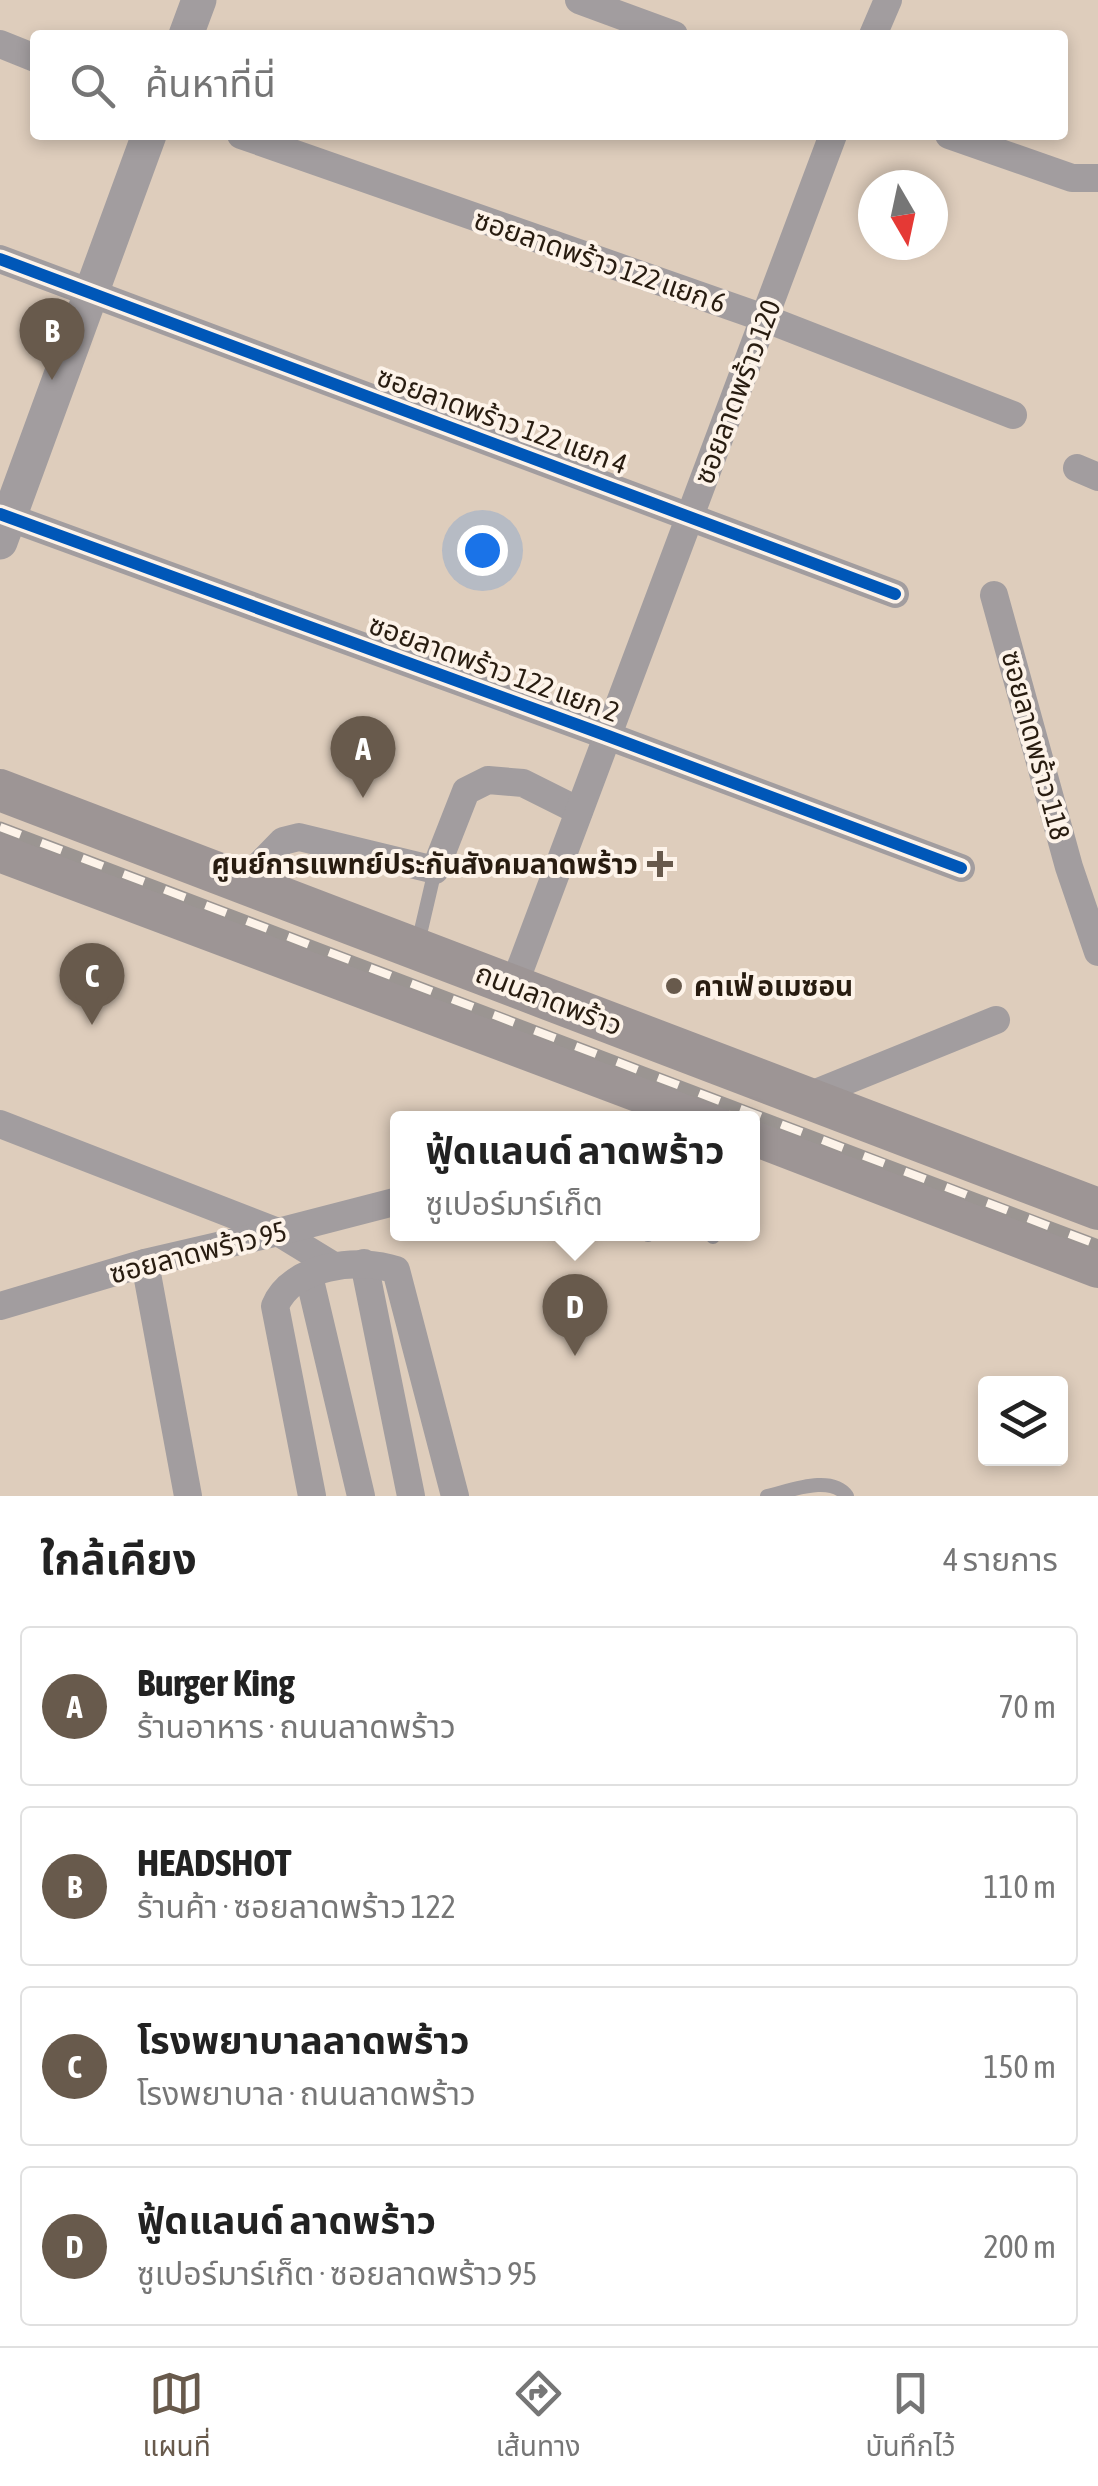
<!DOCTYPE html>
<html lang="th">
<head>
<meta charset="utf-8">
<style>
	:root { --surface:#fff; --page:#f2f2f2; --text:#222; --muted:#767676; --line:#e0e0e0; --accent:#685a4c }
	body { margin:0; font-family:"Asap Condensed","Noto Sans Thai",sans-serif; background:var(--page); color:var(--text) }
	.controls { position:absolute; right:30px; bottom:30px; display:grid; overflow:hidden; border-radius:10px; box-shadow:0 5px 15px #0003 }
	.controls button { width:90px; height:90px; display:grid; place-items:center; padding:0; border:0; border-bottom:2px solid var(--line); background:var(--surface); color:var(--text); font:50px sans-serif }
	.compass { position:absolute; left:858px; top:170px; width:90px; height:90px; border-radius:50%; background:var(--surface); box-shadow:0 5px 15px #0003; rotate:171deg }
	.you { position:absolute; left:482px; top:550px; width:35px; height:35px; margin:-25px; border:8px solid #fff; border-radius:50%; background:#1a73e8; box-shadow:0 0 0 15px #1a73e833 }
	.badge { display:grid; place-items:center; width:65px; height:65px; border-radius:50%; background:var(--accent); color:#fff; font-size:32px; font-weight:700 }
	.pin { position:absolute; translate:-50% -82px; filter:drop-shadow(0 2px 5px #0008) }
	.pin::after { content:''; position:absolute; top:52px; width:35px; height:30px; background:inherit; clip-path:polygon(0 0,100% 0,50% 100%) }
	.popup { position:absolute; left:390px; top:1111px; width:370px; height:130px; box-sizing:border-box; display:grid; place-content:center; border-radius:10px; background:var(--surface); filter:drop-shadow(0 2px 8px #0005); font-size:32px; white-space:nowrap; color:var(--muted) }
	.popup b { font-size:38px; color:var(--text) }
	.popup::after { content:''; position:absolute; left:50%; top:100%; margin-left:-20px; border:20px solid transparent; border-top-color:var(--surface) }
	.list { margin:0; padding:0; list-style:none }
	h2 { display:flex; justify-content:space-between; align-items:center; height:130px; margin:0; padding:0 40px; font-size:42px }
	h2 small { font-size:32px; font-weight:400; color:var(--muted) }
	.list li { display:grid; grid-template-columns:65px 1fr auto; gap:30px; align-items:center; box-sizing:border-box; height:160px; margin:0 20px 20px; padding:0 20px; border:2px solid var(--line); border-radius:10px }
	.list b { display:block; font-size:38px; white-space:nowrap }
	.list p { margin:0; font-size:32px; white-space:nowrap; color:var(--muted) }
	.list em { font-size:32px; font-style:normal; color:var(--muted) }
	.icon { flex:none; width:55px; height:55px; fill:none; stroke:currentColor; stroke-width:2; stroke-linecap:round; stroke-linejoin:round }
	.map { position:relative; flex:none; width:1098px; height:1496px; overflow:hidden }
	.search { position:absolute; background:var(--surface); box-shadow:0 5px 15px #0003; left:30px; right:30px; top:30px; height:110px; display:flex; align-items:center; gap:25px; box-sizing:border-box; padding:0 35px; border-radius:10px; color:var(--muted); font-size:38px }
	.sheet { height:850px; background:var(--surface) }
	nav { display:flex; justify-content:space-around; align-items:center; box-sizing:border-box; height:140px; border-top:2px solid var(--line); background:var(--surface); font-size:28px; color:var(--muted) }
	nav a { display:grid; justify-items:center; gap:5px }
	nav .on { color:var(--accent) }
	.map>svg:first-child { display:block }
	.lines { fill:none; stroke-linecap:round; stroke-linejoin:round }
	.service { stroke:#a29d9f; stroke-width:14 }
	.minor { stroke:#a29d9f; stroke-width:28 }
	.tertiary { stroke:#a29d9f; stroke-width:35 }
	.primary { stroke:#9d9595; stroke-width:42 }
	.rail-casing { stroke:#9b9592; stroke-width:11 }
	.rail { stroke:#fdf3e9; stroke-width:8; stroke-dasharray:22; stroke-linecap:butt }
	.cycleway-casing { stroke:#fdf3e9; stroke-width:19 }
	.cycleway { stroke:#0057b8; stroke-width:12 }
	.poi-dot { fill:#685a4c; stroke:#fdf3e9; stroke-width:4 }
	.labels { text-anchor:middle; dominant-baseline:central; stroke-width:8; stroke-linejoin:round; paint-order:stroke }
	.street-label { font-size:28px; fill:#281c10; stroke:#fdf3e9 }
	.poi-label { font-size:28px; font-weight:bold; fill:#281c10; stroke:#fdf3e9; text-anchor:end }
</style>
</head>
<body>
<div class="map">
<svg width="1098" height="1496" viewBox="0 0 1098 1496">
	<rect width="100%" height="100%" fill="#decdbc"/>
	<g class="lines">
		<g class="service">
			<path d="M418,943L435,870"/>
			<path d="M713,1234V1237"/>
			<path d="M648,1235V1234"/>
			<path d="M767,1496C790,1491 831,1474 847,1496"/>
		</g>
		<g class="minor">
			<path d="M579,0L674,35"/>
			<path d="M873,35L888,0"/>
			<path d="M0,44L35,58"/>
			<path d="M241,135L764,318L1013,415"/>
			<path d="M949,135L1072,178H1098"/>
			<path d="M0,259L895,594"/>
			<path d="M1077,468L1098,477"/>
			<path d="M0,514L608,736L961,868"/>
			<path d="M994,595L1069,867L1098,952"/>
			<path d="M243,882L283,841L299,837L435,870L466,791L488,780L523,783L579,811"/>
			<path d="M514,985L833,135"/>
			<path d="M806,1097L996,1020"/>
			<path d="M0,1124L278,1232L332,1265"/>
			<path d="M145,1263L188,1496"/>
			<path d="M364,1263L411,1496"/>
			<path d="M309,1276L361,1496"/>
			<path d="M0,1306L145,1263L278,1232L398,1201"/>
			<path d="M312,1496L275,1306C292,1265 359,1257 396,1270L455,1496"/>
		</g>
		<g class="tertiary">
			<path d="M186,35L199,0"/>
			<path d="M0,542L149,135"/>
		</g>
		<g class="primary">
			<path d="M0,790L1098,1209"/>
			<path d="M0,851L710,1118"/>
			<path d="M752,1134L1098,1267"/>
		</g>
		<defs>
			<path id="rail" d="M0,827L1098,1245"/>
		</defs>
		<use href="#rail" class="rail-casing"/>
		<use href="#rail" class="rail"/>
		<defs>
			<g id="cycleway">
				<path d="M0,259L895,594"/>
				<path d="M0,514L608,736L961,868"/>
			</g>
		</defs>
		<use href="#cycleway" class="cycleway-casing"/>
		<use href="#cycleway" class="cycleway"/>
	</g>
	<g class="poi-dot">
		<path d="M655 849h10v10h10v10h-10v10h-10v-10h-10v-10h10z"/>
		<circle cx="674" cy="986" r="10"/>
	</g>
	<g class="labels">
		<g class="street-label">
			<text transform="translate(600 261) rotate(19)">ซอยลาดพร้าว 122 แยก 6</text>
			<text transform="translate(737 392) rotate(-69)">ซอยลาดพร้าว 120</text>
			<text transform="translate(502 420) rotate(20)">ซอยลาดพร้าว 122 แยก 4</text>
			<text transform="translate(494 668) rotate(20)">ซอยลาดพร้าว 122 แยก 2</text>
			<text transform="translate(1036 745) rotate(75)">ซอยลาดพร้าว 118</text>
			<text transform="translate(549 999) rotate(21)">ถนนลาดพร้าว</text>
			<text transform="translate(198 1252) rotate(-14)">ซอยลาดพร้าว 95</text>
		</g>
		<g class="poi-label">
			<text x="638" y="864">ศูนย์การแพทย์ประกันสังคมลาดพร้าว</text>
			<text x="694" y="986" text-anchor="start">คาเฟ่ อเมซอน</text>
		</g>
	</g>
</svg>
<div class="controls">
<button><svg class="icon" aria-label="layers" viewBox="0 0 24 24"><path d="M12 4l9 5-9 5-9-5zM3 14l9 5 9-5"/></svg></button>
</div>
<svg class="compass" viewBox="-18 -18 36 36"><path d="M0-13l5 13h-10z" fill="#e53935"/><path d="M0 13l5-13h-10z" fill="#767676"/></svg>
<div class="you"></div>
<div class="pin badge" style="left:363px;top:798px">A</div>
<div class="pin badge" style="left:52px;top:380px">B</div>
<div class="pin badge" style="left:92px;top:1025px">C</div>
<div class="pin badge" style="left:575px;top:1356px">D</div>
<div class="popup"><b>ฟู้ดแลนด์ ลาดพร้าว</b>ซูเปอร์มาร์เก็ต</div>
<div class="search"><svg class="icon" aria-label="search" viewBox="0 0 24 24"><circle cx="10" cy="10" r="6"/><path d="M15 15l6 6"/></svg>ค้นหาที่นี่</div>
</div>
<section class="sheet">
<h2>ใกล้เคียง<small>4 รายการ</small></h2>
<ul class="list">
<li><span class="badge">A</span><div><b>Burger King</b><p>ร้านอาหาร · ถนนลาดพร้าว</p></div><em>70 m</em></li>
<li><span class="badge">B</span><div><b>HEADSHOT</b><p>ร้านค้า · ซอยลาดพร้าว 122</p></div><em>110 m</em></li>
<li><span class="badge">C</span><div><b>โรงพยาบาลลาดพร้าว</b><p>โรงพยาบาล · ถนนลาดพร้าว</p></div><em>150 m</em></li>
<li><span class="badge">D</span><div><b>ฟู้ดแลนด์ ลาดพร้าว</b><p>ซูเปอร์มาร์เก็ต · ซอยลาดพร้าว 95</p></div><em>200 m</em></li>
</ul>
</section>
<nav>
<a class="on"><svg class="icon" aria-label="map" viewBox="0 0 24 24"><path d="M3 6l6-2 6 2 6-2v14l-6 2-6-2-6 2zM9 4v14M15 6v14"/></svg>แผนที่</a>
<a><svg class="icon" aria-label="directions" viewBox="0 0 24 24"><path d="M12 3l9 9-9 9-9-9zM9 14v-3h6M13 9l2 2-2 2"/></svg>เส้นทาง</a>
<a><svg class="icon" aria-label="saved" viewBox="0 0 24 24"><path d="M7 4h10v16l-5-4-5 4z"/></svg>บันทึกไว้</a>
</nav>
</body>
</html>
